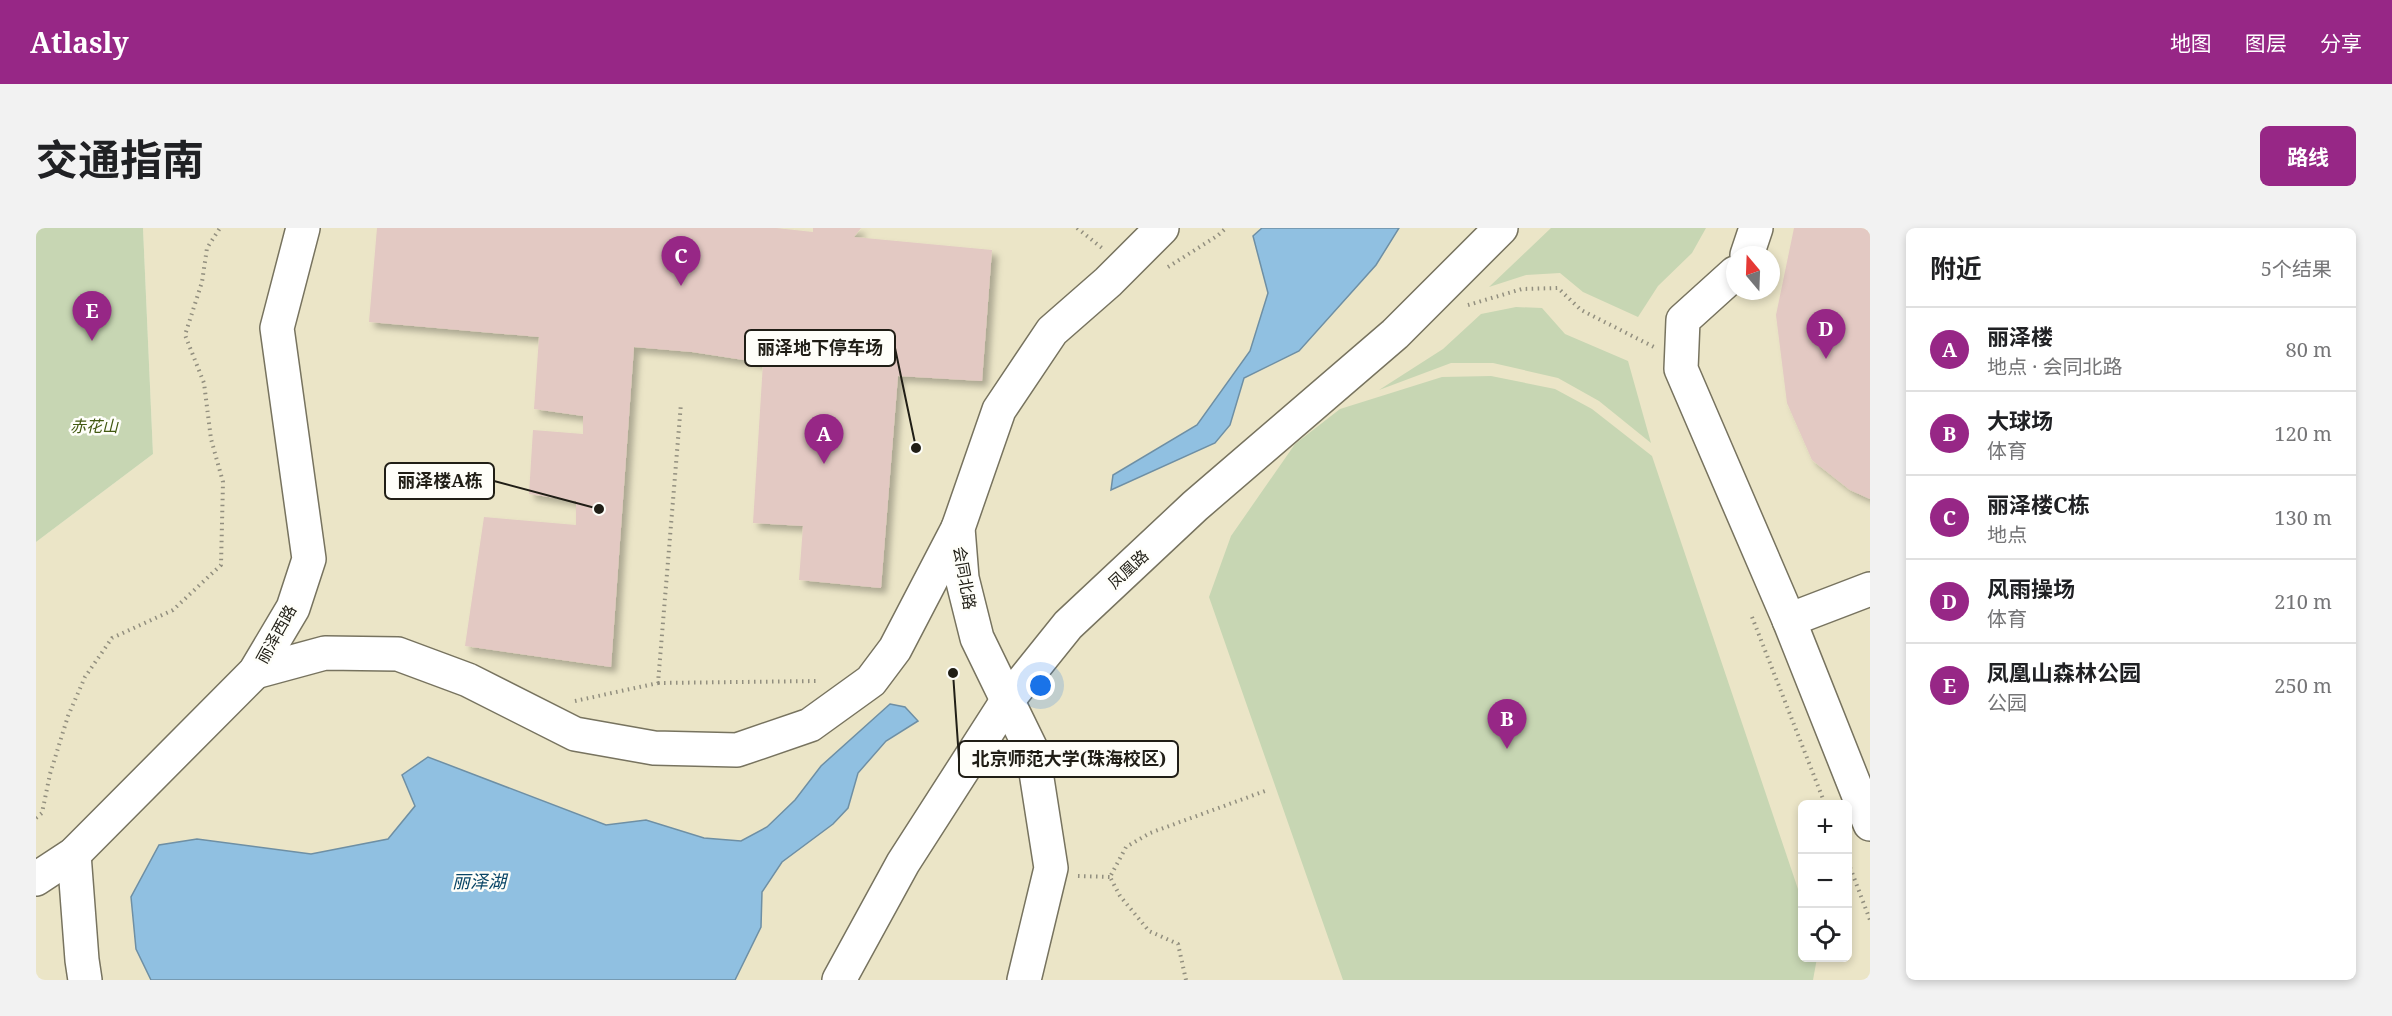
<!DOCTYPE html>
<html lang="zh">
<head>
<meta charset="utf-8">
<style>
	:root { --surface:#fff; --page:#f2f2f2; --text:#202124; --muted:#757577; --line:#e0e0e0; --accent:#972786 }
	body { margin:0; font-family:"Noto Serif","Noto Sans SC",serif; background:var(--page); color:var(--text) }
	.controls { position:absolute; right:18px; bottom:18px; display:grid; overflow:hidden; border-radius:9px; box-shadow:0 3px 9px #0003 }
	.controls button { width:54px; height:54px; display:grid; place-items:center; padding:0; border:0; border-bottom:2px solid var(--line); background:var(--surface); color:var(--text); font:30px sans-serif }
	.compass { position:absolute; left:1690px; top:18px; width:54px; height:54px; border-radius:50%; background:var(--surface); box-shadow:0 3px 9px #0003; rotate:341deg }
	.you { position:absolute; left:1005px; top:458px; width:21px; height:21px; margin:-15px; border:4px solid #fff; border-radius:50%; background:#1a73e8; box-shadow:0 0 0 9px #1a73e833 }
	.badge { display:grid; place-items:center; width:39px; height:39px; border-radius:50%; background:var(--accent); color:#fff; font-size:20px; font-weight:700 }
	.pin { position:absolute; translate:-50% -50px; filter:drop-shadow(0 2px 3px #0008) }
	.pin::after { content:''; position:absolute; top:32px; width:21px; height:18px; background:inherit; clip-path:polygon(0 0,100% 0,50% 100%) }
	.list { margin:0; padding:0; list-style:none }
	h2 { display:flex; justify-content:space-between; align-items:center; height:78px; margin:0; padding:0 24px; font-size:26px }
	h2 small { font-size:20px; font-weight:400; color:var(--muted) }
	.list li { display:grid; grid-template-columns:39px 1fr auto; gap:18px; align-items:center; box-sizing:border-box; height:84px; padding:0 24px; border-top:2px solid var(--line) }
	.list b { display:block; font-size:22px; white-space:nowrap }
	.list p { margin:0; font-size:20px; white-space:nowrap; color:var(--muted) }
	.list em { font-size:20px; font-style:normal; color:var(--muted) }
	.icon { flex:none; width:33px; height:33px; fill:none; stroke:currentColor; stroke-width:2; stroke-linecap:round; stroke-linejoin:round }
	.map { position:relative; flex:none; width:1834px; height:752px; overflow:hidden; border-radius:9px }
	header { display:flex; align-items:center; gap:36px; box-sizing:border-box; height:84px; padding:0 30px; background:var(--accent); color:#fff }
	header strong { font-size:28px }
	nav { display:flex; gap:33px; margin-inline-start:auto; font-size:21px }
	.intro { display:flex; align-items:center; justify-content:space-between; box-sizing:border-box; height:144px; padding:0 36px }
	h1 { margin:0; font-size:42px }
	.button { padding:15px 27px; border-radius:9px; background:var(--accent); color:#fff; font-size:21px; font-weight:700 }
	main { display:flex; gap:36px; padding:0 36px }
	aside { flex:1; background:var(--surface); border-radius:9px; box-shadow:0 3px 9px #0003 }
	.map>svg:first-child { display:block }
	.built { fill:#ebe5c7; fill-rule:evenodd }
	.green { fill:#c7d6b3 }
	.water { fill:#90c0e1; stroke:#6e8fa4; stroke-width:1.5 }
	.building { fill:#e3c9c3; filter:url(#shadow) }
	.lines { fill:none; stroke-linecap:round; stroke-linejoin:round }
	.minor-casing { stroke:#77735f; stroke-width:36 }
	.path { stroke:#928f7f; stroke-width:4; stroke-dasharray:1.5 4.5; stroke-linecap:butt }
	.minor { stroke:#fff; stroke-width:33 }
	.labels { text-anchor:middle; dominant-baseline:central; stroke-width:5; stroke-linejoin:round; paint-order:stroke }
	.park-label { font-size:16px; font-style:italic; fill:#425911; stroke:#fefef9 }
	.street-label { font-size:16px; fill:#201e16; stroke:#fefef9 }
	.water-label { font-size:18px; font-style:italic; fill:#084566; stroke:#fefef9 }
	.leader { fill:none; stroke:#201e16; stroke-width:2 }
	.callout-dot { fill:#201e16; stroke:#fefef9; stroke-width:2 }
	.callout { fill:#fefef9; stroke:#201e16; stroke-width:2 }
	.callout-label { font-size:18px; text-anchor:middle; font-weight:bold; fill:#201e16 }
</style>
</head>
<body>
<header>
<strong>Atlasly</strong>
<nav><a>地图</a><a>图层</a><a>分享</a></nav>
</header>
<div class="intro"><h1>交通指南</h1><a class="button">路线</a></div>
<main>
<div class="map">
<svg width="1834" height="752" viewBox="0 0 1834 752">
	<defs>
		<filter id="shadow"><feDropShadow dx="5.5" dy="5.5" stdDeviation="3" flood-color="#0004"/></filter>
	</defs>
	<rect width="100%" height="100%" fill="#f5f1da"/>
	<path class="built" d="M107,0H1834V752H0V314L117,226ZM1699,27H1735V63H1699ZM1766,576H1812V730H1766Z"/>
	<g class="green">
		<path d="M0,0H107L117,226L0,314Z"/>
		<path d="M1515,0H1670L1656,25L1622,58L1602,89L1547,64L1524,45L1490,47L1453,59Z"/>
		<path d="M1480,79L1506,80L1529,106L1592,133L1615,215L1563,173L1522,150L1457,135H1415L1343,162L1407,121L1445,86Z"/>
		<path d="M1455,148L1519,161L1556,181L1616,228L1766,673V730H1781L1777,752H1307L1173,369L1195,308L1259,216L1304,181L1406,149Z"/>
	</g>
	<g class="water">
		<path d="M1226,0H1363L1340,37L1263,123L1208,150L1194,197L1179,215L1075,262L1077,247L1161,197L1214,123L1232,65L1217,8Z"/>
		<path d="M854,476L869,479L882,493L850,513L822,545L812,580L797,596L746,634L726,664L725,699L699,752H115L100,721L95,669L123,617L161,611L275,626L352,611L379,578L366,547L392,529L570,597L610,592L668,610L705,613L731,599L759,572L785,538Z"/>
	</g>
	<g class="building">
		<path d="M341,0H740L777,4V0H825L818,9L956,22L946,153L862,148L845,360L763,352L767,298L717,295L727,135L656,124L598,119L575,439L429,418L448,289L540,297V273L493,266L497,202L547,206V188L498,181L503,109L333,94Z"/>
		<path d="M1758,0H1834V271L1814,262L1776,232L1751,175L1740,87Z"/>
	</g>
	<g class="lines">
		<defs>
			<g id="minor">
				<path d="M1711,27L1720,0"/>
				<path d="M1699,45L1647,92L1645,141L1753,392L1834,596"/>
				<path d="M1753,392L1834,361"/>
				<path d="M219,444L289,425L362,426L432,452L539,506L618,520L701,522L774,497L835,453L859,421L922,300"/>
				<path d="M38,626L46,732L49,752"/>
				<path d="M0,651L38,626L219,444L257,380L273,331L241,100L267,0"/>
				<path d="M803,752L867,635L971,473L1032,397L1159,278L1359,106L1465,0"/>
				<path d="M988,752L1015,640L997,525L941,410L926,350L922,300L963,182L1016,103L1072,54L1126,0"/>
			</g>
		</defs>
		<use href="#minor" class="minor-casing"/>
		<g class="path">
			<path d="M1041,0L1066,20"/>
			<path d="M1132,39L1181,8L1190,0"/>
			<path d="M1432,77L1486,61L1522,60L1545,82L1618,119"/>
			<path d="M1716,389L1789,576"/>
			<path d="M622,455L783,453"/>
			<path d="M539,473L622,455L645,175"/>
			<path d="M0,590L6,585L14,546L32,488L49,449L76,410L137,382L185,337L187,254L175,211L168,155L149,107L166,54L171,20L184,0"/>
			<path d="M1812,634L1834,692"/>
			<path d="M1042,648L1074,649"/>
			<path d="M1150,752L1142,716L1113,703L1084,668L1074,649L1090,619L1114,605L1229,563"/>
		</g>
		<use href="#minor" class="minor"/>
	</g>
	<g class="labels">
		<g class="park-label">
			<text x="58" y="198">赤花山</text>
		</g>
		<g class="street-label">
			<text transform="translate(1092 341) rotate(-43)">凤凰路</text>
			<text transform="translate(929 350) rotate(80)">会同北路</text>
			<text transform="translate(240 406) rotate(-61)">丽泽西路</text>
		</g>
		<g class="water-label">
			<text x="443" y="653">丽泽湖</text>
		</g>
	</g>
	<path class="leader" d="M880 220L859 120M563 281L458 253M917 445L923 531"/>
	<g class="callout-dot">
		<circle cx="880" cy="220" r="6"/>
		<circle cx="563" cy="281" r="6"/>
		<circle cx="917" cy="445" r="6"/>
	</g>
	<g class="callout">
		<rect x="709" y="102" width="150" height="36" rx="6"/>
		<rect x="349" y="235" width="109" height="36" rx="6"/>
		<rect x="923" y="513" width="219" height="36" rx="6"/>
	</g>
	<g class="callout-label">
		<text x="784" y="126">丽泽地下停车场</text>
		<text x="404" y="259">丽泽楼A栋</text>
		<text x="1033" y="537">北京师范大学(珠海校区)</text>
	</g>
</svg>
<div class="controls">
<button>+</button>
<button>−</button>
<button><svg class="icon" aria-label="locate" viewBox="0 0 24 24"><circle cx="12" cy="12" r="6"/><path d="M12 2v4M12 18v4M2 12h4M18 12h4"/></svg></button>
</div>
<svg class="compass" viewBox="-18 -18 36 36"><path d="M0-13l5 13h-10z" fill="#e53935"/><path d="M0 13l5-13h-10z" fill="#757577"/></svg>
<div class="you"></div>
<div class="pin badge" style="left:788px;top:236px">A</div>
<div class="pin badge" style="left:1471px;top:521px">B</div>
<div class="pin badge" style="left:645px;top:58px">C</div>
<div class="pin badge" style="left:1790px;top:131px">D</div>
<div class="pin badge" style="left:56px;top:113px">E</div>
</div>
<aside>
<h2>附近<small>5个结果</small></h2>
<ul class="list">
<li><span class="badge">A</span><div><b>丽泽楼</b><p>地点 · 会同北路</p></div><em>80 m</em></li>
<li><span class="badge">B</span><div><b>大球场</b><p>体育</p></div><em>120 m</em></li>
<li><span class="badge">C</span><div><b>丽泽楼C栋</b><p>地点</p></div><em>130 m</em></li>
<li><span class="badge">D</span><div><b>风雨操场</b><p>体育</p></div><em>210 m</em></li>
<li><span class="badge">E</span><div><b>凤凰山森林公园</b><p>公园</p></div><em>250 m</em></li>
</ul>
</aside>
</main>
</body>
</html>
